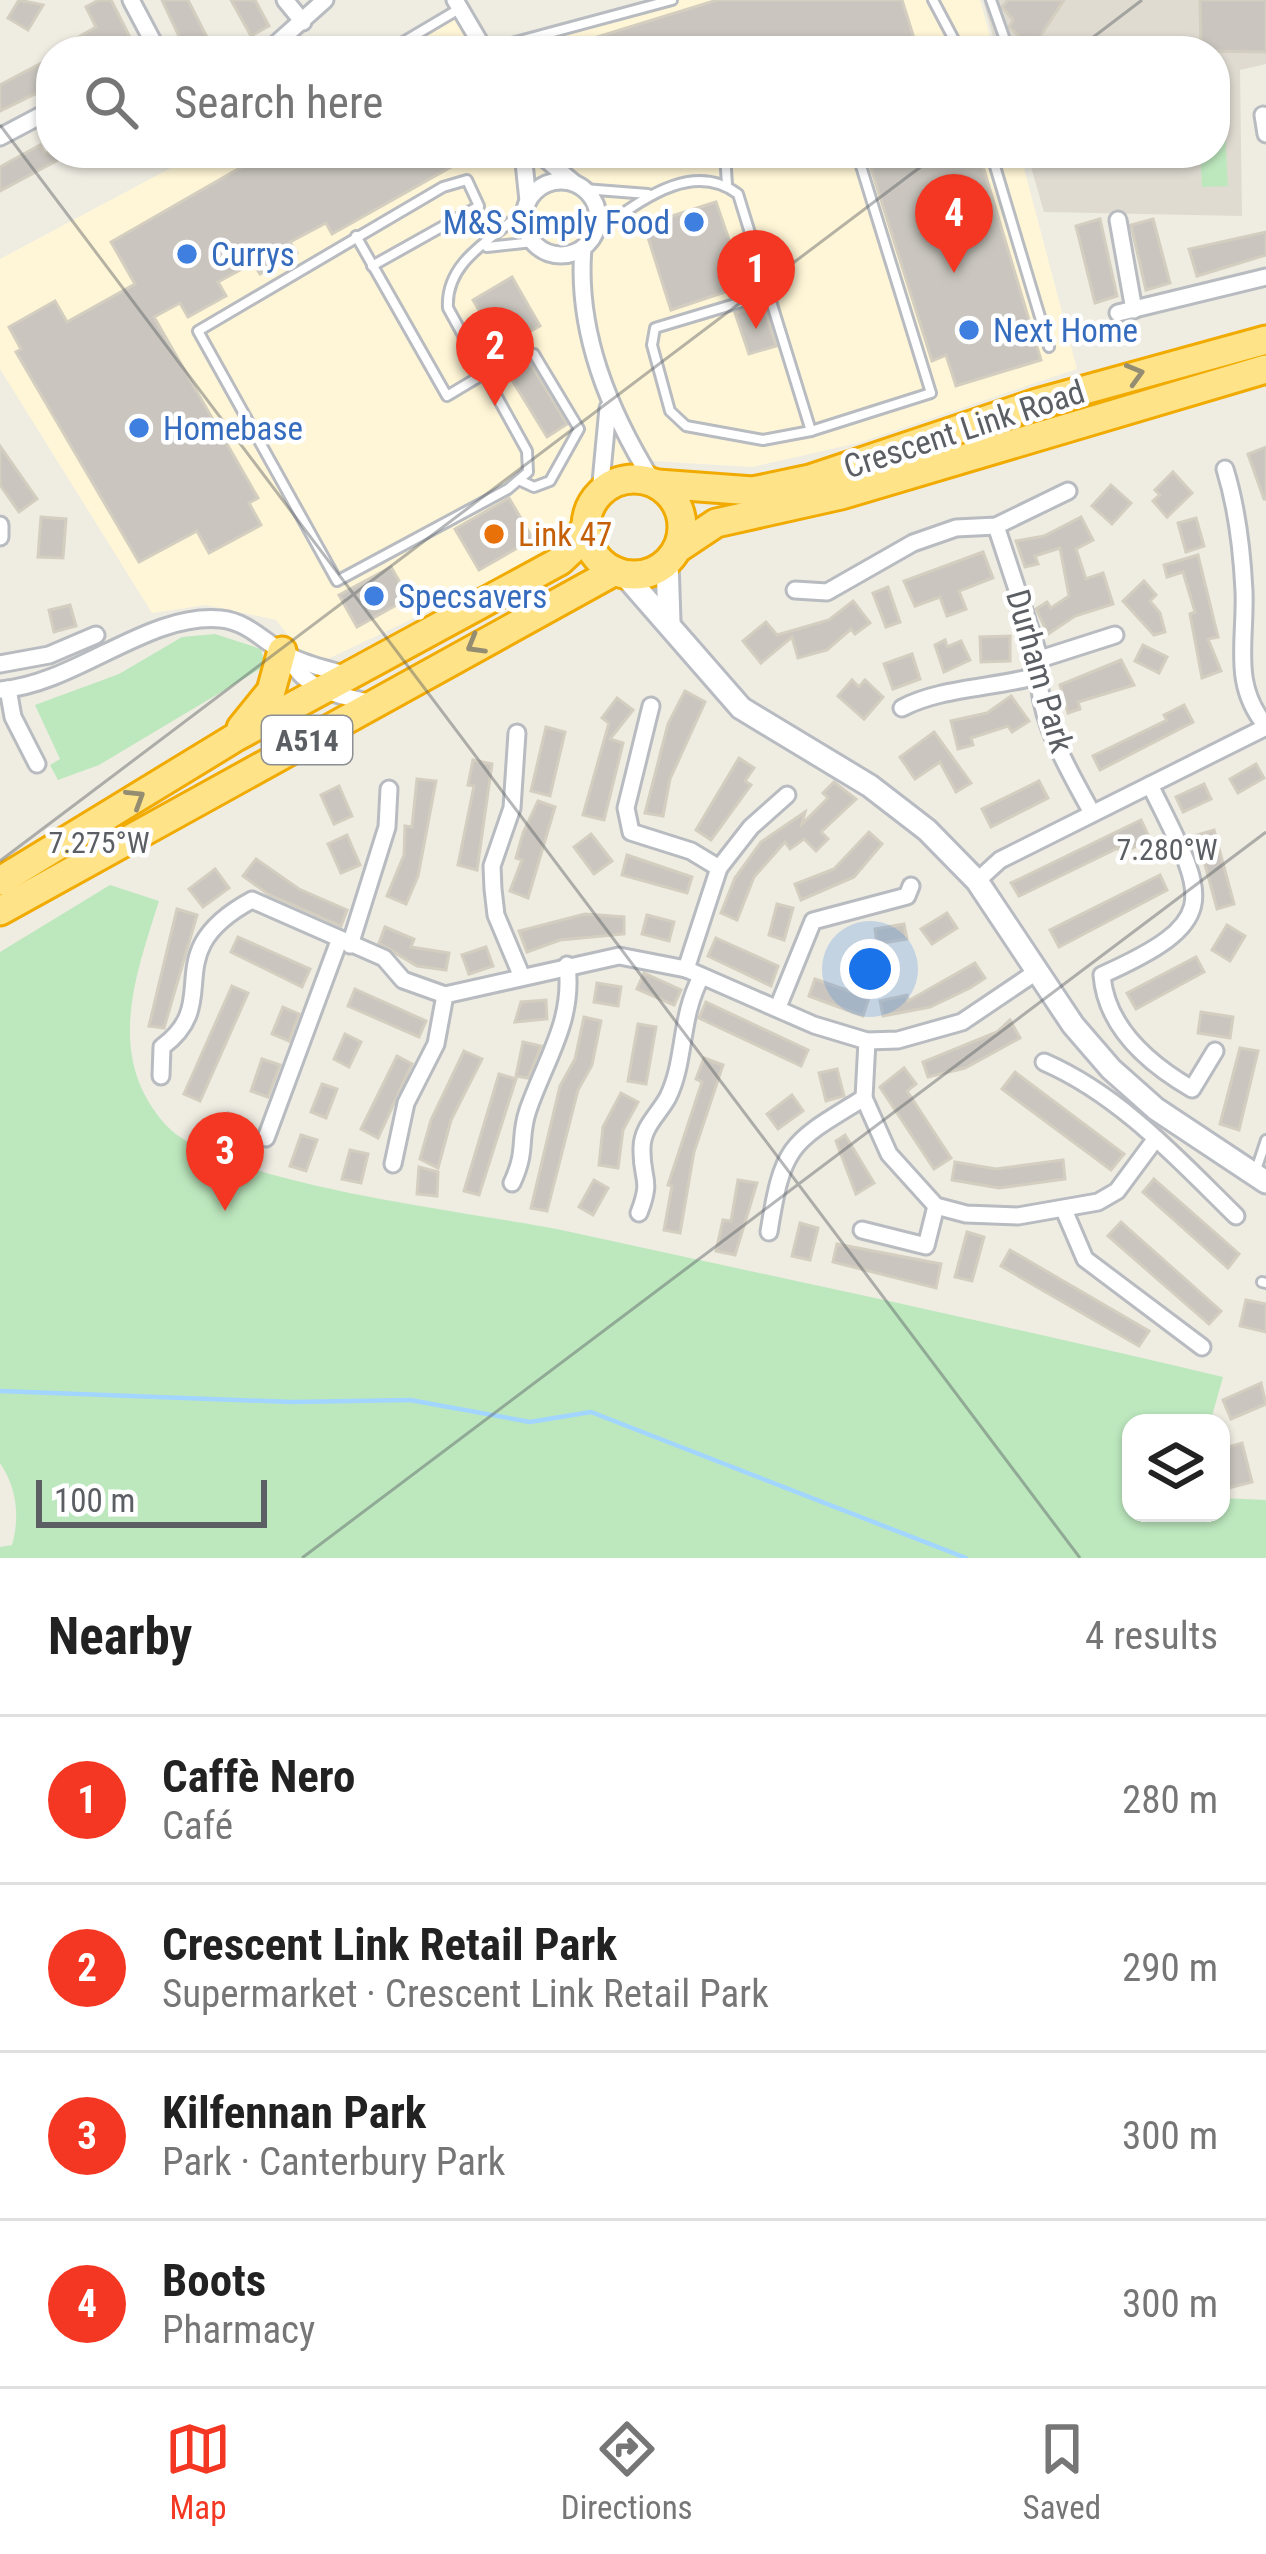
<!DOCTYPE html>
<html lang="en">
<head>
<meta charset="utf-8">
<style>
	:root { --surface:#fff; --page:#f6f6f6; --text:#222; --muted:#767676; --line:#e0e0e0; --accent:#f43723 }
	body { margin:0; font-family:"Roboto Condensed",sans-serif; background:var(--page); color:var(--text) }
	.controls { position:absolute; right:36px; bottom:36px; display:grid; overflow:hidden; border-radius:24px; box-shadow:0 3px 9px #0004 }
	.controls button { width:108px; height:108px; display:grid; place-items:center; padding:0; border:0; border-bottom:3px solid var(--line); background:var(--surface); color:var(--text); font:60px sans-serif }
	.scale { position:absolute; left:36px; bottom:30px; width:231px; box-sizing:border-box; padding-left:12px; border:6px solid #5b5f64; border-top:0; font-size:33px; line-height:42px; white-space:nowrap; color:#5b5f64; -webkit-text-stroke:9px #fff; paint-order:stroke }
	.you { position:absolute; left:870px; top:969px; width:42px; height:42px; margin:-30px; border:9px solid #fff; border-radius:50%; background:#1a73e8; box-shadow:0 0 0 18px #1a73e833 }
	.badge { display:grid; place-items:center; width:78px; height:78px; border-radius:50%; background:var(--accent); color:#fff; font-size:39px; font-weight:700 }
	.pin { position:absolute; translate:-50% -99px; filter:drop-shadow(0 3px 6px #0008) }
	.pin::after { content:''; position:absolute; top:63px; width:42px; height:36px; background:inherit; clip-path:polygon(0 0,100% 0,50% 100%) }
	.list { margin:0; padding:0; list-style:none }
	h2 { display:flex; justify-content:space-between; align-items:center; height:156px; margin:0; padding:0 48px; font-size:51px }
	h2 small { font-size:39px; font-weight:400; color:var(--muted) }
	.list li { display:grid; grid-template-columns:78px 1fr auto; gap:36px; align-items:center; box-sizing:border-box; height:168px; padding:0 48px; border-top:3px solid var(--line) }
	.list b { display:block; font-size:45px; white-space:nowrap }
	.list p { margin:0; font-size:39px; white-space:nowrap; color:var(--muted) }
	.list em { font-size:39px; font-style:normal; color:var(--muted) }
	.icon { flex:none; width:66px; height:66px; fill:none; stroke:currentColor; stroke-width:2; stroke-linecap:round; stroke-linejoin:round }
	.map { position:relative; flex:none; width:1266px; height:1558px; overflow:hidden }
	.search { position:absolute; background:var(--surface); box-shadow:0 3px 9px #0004; left:36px; right:36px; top:36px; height:132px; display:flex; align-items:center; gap:30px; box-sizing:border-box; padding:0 42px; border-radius:48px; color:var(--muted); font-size:45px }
	.sheet { height:828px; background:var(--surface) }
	nav { display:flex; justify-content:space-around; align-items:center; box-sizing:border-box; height:168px; border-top:3px solid var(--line); background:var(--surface); font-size:33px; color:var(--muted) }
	nav a { display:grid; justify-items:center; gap:6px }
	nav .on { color:var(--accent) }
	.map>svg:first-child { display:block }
	.commercial { fill:#fff6d7 }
	.education { fill:#dfdbd1 }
	.green { fill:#bde8be }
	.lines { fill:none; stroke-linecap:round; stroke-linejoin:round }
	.stream { stroke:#a2d5ff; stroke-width:4.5 }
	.building { fill:#cac6bf; stroke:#d4cec0; stroke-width:3 }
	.lane-casing { stroke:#b8bbc0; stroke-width:14 }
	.street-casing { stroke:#b8bbc0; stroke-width:21 }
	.secondary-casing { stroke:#b8bcc2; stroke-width:27 }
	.highway-casing { stroke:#f1aa00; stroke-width:33 }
	.lane { stroke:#fff; stroke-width:8 }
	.street { stroke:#fff; stroke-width:15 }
	.secondary { stroke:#fff; stroke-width:21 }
	.highway { stroke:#ffe389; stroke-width:27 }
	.oneway { stroke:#948d71 }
	.ticks { fill:none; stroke:#5b5f64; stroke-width:3; stroke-opacity:0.45 }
	.shop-dot { fill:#3f7fe0; stroke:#fff; stroke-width:4.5 }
	.food-dot { fill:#e8710a; stroke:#fff; stroke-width:4.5 }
	.labels { text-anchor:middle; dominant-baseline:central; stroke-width:9; stroke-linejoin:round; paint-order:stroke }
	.shield { fill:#fff; stroke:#8c8f92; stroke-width:3 }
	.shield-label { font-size:30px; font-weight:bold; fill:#5b5f64 }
	.shop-label { font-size:33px; fill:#366cbe; stroke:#fff; text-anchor:start }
	.street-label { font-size:33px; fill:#5b5f64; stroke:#fff }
	.food-label { font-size:33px; fill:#c56008; stroke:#fff; text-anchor:start }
	.ticks-label { font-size:30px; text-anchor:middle; fill:#5b5f64; stroke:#fff; stroke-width:9; stroke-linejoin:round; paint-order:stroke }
</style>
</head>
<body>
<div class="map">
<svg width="1266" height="1558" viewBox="0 0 1266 1558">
	<rect width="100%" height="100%" fill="#efece2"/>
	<g class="commercial">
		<path d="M650,0H980L994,51H390L465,11L486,49Z"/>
		<path d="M199,153H1020L1077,369L858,443L752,467L652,461L595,479L569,535L503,576L313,666L276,620L206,605L152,613L0,369V259Z"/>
	</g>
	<path class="education" d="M983,0H1266V64L1240,70L1242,216L1044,212L1027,153H1215V51H997Z"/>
	<g class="green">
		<path d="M1215,131H1225L1228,186L1202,187L1200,153H1215Z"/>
		<path d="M215,634L261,649L265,666L99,765L58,780L50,765L60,759L35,705L119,674L182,637Z"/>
		<path d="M110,885L159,901C135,977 105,1056 165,1124C220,1186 478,1212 566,1231C785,1279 1005,1325 1223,1377L1210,1423H1131V1513H1221V1498L1266,1500V1558H0V1547L12,1545C20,1517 17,1488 0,1463V952Z"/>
	</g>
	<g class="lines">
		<path class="stream" d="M0,1391L292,1402L410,1400L530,1422L591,1412L966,1558"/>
	</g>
	<g class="building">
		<path d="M19,0L43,5L28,30L8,18Z"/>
		<path d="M99,0H111L137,51H54L96,27L86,7Z"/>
		<path d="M162,0H188L214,51H186Z"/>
		<path d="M231,0H255L269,26L251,36Z"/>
		<path d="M717,0H902L918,51H552Z"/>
		<path d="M1008,0H1064L1032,49L1009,27L1013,20L1002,7Z"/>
		<path d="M1200,0H1266V52L1201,51Z"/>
		<path d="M51,58V86L0,111V85Z"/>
		<path d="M40,145L44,153H71L0,191V167Z"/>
		<path d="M266,153H476L332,234L326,223L290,242L297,253L260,274L253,263L218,282L226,296L188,317L180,303L154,317L258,498L249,503L261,525L209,553L197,531L139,562L16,352L21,349L9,327L55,301L67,322L135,284L111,242Z"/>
		<path d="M883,153H979L1041,360L956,386L946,355L932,361L868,159Z"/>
		<path d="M716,202L747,292L730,297L728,291L671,310L644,225Z"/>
		<path d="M1100,219L1117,296L1095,303L1076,226Z"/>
		<path d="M1153,219L1170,283L1146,290L1131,225Z"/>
		<path d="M1266,232V255L1197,276L1189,249Z"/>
		<path d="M512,277L540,326L520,337L526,347L503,351L473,300Z"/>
		<path d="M763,303L776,346L749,354L735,313Z"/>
		<path d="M530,363L567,424L547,437L506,370Z"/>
		<path d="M0,446L37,499L19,512L0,485Z"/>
		<path d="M1266,447V499H1264L1248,454Z"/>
		<path d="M1173,472L1192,493L1167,517L1153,501L1160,495L1155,490Z"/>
		<path d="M1111,485L1131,503L1112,524L1092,506Z"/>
		<path d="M509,498L533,539L479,570L455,529Z"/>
		<path d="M41,517L66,519L63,558L38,557Z"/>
		<path d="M1081,517L1093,540L1076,549L1086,579L1103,573L1113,604L1075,616L1048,634L1036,609L1047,602L1051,608L1069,596L1060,548L1035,556L1038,564L1025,567L1016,541L1044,536Z"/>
		<path d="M1196,518L1204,546L1186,552L1178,523Z"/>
		<path d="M983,552L993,578L959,591L966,609L947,616L940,597L915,606L904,581Z"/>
		<path d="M1198,555L1218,637L1208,639L1221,671L1202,678L1190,614L1195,612L1183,572L1167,577L1164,565Z"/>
		<path d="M391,567L409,598L357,627L339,595Z"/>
		<path d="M1144,581L1156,595L1150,601L1160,613L1165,632L1154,635L1123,601Z"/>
		<path d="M888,587L900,622L886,627L873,593Z"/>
		<path d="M853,601L870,623L855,634L851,629L827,650L798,658L792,637L761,663L743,641L766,622L777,635L829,620Z"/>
		<path d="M70,605L76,626L54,632L49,610Z"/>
		<path d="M1010,636V661L981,662L980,637Z"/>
		<path d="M945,640L947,647L961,641L970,660L944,672L935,645Z"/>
		<path d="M1143,645L1167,657L1159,673L1135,661Z"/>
		<path d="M912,654L920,679L893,689L884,664Z"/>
		<path d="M1121,660L1134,685L1078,702L1080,709L1068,713L1060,685Z"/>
		<path d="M852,680L859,687L865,680L883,697L864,719L838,696Z"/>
		<path d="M685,691L705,702L670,779L663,816L645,813L668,724Z"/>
		<path d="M1011,696L1029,721L1012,732L1008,726L971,738L973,745L958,749L951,721L987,713Z"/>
		<path d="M617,698L633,710L610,739L623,743L604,820L583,815L609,723L602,718Z"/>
		<path d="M1184,705L1193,722L1100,770L1093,756L1167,720L1164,715Z"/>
		<path d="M546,727L565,732L550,796L531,791Z"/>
		<path d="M934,732L971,783L956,792L940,762L915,779L900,757Z"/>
		<path d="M739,758L754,768L745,781L751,785L711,840L696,830Z"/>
		<path d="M473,760L492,764L477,870L458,865L474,786L468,785Z"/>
		<path d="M1256,764L1264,778L1238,793L1230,779Z"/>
		<path d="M417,779L436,781L418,876L406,904L387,896L404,855L405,826L412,827Z"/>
		<path d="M1039,781L1048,798L991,827L982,809Z"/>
		<path d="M834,782L856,799L821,832L828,839L816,851L804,839L790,849L785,842L754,877L737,920L721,913L735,878L761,842L805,812L802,824L828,798L823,793Z"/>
		<path d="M1204,784L1211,799L1183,812L1176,797Z"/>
		<path d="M339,786L352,816L334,824L321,795Z"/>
		<path d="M538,801L555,807L528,898L510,891L522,860L516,858L523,833Z"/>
		<path d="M1141,820L1150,839L1121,854L1118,848L1019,896L1011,883Z"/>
		<path d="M1214,830L1234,904L1217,909L1197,835Z"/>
		<path d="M869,832L882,844L854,877L801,900L795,884L834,869Z"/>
		<path d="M591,834L612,861L594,874L574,847Z"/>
		<path d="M347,835L360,865L341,873L328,844Z"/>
		<path d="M627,855L692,877L687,893L622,875Z"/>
		<path d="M256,859L299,889L347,910L341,926L268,894L243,876Z"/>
		<path d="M215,869L229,888L203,907L189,889Z"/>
		<path d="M1160,875L1167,890L1059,947L1050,930Z"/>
		<path d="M777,904L793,908L784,940L769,935Z"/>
		<path d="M177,909L197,915L164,1028L149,1026Z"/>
		<path d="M947,913L957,928L932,944L921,929Z"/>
		<path d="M585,914L624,917V934L560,940L527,952L519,931Z"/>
		<path d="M647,915L674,922L669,941L642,934Z"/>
		<path d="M904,924L907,939L877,944L875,929Z"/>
		<path d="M1227,925L1245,936L1230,961L1212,950Z"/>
		<path d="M385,927L414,939L411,947L449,953L446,970L417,966L379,943Z"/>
		<path d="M238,937L310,969L302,987L231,952Z"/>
		<path d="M716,938L778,966L771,986L708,956Z"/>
		<path d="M486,947L493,966L469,974L462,955Z"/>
		<path d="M1196,957L1204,972L1136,1009L1127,993Z"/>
		<path d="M975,963L985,978L970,988L930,1007L883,1016L880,1001L907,995L908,1001Z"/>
		<path d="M644,973L681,990L674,1005L637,989Z"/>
		<path d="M815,979L869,998L863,1016L809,996Z"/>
		<path d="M597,983L621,987L618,1006L594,1002Z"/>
		<path d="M232,986L248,993L200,1101L184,1094Z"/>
		<path d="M355,989L426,1021L419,1037L348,1006Z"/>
		<path d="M546,1000L547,1019L515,1022L521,1002Z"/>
		<path d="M706,1002L808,1050L801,1066L699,1018Z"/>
		<path d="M283,1007L299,1014L289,1041L272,1034Z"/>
		<path d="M1201,1012L1233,1017L1230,1038L1198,1033Z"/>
		<path d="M584,1017L601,1021L592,1065L578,1090L547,1211L531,1208L560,1086L575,1059Z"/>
		<path d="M1010,1020L1020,1038L965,1068L928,1077L923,1062L997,1032Z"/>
		<path d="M638,1024L656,1027L646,1084L628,1081Z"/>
		<path d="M345,1034L361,1042L349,1067L334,1059Z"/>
		<path d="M523,1042L541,1046L528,1078L516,1076Z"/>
		<path d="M1240,1048L1258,1051L1239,1130L1220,1124Z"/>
		<path d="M464,1051L482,1059L451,1120L438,1168L420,1159L431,1120Z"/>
		<path d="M397,1056L412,1064L378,1138L361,1129Z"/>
		<path d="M704,1058L723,1065L694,1152L680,1233L664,1230L672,1186L668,1185L702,1082L696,1079Z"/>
		<path d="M262,1059L280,1065L268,1097L251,1091Z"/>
		<path d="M904,1068L916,1084L907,1091L951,1158L934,1169L880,1087Z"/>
		<path d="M837,1069L844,1096L826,1101L819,1073Z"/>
		<path d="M1015,1072L1124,1154L1111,1170L1002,1089Z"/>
		<path d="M499,1074L516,1079L479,1195L464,1191Z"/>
		<path d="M322,1084L337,1089L326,1118L311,1112Z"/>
		<path d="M621,1093L638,1102L623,1130L618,1168L599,1165L603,1127Z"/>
		<path d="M792,1095L803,1111L778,1129L767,1114Z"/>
		<path d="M228,1113L243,1119L232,1146L217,1140Z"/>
		<path d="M301,1135L317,1140L306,1171L290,1166Z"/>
		<path d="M845,1135L874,1183L856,1194L836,1141Z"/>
		<path d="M350,1150L368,1154L361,1183L342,1179Z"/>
		<path d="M1063,1160L1065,1179L999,1188L952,1180L955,1162L996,1169Z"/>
		<path d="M419,1167L438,1172L437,1196L417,1194Z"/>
		<path d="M1154,1179L1239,1254L1228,1268L1143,1192Z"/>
		<path d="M594,1180L608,1188L593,1215L579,1207Z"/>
		<path d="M738,1180L757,1183L735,1255L716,1251L723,1220L731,1221Z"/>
		<path d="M1121,1222L1221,1311L1209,1324L1108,1236Z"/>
		<path d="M800,1223L818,1228L810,1260L792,1256Z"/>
		<path d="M967,1232L984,1237L972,1281L955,1277Z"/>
		<path d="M837,1244L941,1264L936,1288L833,1262Z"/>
		<path d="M1010,1250L1149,1331L1139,1346L1001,1266Z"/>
		<path d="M1246,1300L1266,1304V1332L1240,1326Z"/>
		<path d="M1261,1383L1266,1404L1231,1419L1223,1400Z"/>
		<path d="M1242,1443L1252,1482L1229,1488L1221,1449Z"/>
	</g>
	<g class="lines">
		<defs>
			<g id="lane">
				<path d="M933,0L960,51"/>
				<path d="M991,0L1009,51"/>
				<path d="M486,50L672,0"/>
				<path d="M388,51L459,9"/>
				<path d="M725,153L727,185"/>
				<path d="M991,153L1049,347"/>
				<path d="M584,189L648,194"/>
				<path d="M596,232C636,205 690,158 738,194L811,431L931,393L857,153"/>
				<path d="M356,236L447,396L482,375"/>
				<path d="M487,247L533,242"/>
				<path d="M372,266L479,206L467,180L443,187L198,331L337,581L508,489L528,472L527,451L448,308C445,261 493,239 525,210"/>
				<path d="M767,287L755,298L655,328L652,345L670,411L686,426L763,440L811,431"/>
				<path d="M477,363L534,354L579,429L550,481L534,487L521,481"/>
				<path d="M1255,1173L1266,1140"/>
				<path d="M1262,1282L1266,1283"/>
			</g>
			<g id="street">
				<path d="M131,0L158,51"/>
				<path d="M285,0L303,22"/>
				<path d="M455,0L485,51"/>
				<path d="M268,51L325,0"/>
				<path d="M1263,115L1266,134"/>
				<path d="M0,137L51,110"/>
				<path d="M523,153L528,201"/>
				<path d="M538,153L573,182"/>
				<circle cx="561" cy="218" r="37"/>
				<path d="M1118,220L1134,310"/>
				<path d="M583,248C576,332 609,411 653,482"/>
				<path d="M1118,313L1266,277"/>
				<path d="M1225,469C1237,508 1242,550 1244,591C1246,642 1231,684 1266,726"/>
				<path d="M600,493L608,408"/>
				<path d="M0,525V537"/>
				<path d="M996,526L1040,659C1032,712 1068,768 1092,813"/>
				<path d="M795,590L827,592L913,543L956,528L996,526L1068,491"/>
				<path d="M289,657C305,691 338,695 372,703"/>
				<path d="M1040,659L1115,635"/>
				<path d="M0,664L49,655L96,635"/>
				<path d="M8,689L13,717L37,764"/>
				<path d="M0,690C76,684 148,612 221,619C251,622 268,647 294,658C311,666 330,670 348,675"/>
				<path d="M651,706L626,808L631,832L691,851L719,868L686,969"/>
				<path d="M902,708C939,688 993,688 1037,676"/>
				<path d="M517,733L512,808L492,866L493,889L496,915L522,977"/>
				<path d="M1150,785C1205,897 1227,919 1102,975C1106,1028 1149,1064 1192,1089L1215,1051"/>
				<path d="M719,868L751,827L787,795"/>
				<path d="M977,881L1000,860L1266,727"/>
				<path d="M350,945L387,827L389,789"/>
				<path d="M778,1007L813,921L907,896L911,886"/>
				<path d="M867,1041L864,1098L889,1154L936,1206L966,1214L1018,1216L1098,1202L1117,1191L1154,1141"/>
				<path d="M1044,1062C1120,1095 1178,1159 1236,1216"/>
				<path d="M161,1076L162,1047C226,1000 154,953 252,900L384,958L403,980L445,995L619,956L686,969L814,1025L867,1041L898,1040L962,1022L1039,970"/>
				<path d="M266,1138L339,941"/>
				<path d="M393,1164L406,1103L436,1044L445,995"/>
				<path d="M512,1183C528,1149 518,1139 528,1110C546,1058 574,1021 567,965"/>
				<path d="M1064,1210L1085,1259L1202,1347"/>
				<path d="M639,1213C653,1177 641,1181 642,1148C642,1127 659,1114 668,1097C686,1060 679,1019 701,977"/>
				<path d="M862,1230L926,1246L936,1206"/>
				<path d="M769,1232C783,1144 790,1143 864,1098"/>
			</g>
			<g id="secondary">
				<path d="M667,562L669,621"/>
				<path d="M624,574L741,708L870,786L927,830L977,881L1073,1025L1111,1069L1156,1109L1266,1182"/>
			</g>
			<g id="highway">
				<circle cx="634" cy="527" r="48"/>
				<path d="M658,484L753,491L810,479L1037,403L1266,340"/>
				<path d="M677,549L716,523L841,495L1266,369"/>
				<path d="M241,728L271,691L282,651"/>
				<path d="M0,881L236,737L560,561L576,546L586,525"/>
				<path d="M0,911L615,571"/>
			</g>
		</defs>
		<use href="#lane" class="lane-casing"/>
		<use href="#street" class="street-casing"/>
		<use href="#secondary" class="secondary-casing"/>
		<use href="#highway" class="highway-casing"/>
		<use href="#lane" class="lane"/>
		<use href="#street" class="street"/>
		<use href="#secondary" class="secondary"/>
		<use href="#highway" class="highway"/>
	</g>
	<defs><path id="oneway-chevron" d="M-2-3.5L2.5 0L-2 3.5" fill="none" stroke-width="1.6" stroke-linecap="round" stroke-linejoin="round" transform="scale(3)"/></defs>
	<g class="oneway">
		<use href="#oneway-chevron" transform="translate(1135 374) rotate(-16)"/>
		<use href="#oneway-chevron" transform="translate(475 645) rotate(150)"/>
		<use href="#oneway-chevron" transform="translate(136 798) rotate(-32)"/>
	</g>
	<path class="ticks" d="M1075,51L1142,0M0,125L1080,1558M0,861L939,153M302,1558L1266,832"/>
	<g class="shop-dot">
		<circle cx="694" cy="222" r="12"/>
		<circle cx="187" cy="254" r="12"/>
		<circle cx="969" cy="330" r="12"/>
		<circle cx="139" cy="428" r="12"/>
		<circle cx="374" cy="596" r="12"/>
	</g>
	<circle class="food-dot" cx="494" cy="534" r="12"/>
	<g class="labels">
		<rect class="shield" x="262" y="716" width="90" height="48" rx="9"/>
		<g class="shield-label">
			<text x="307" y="740">A514</text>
		</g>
		<g class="shop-label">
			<text x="670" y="222" text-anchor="end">M&amp;S Simply Food</text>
			<text x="211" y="254">Currys</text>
			<text x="993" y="330">Next Home</text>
			<text x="163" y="428">Homebase</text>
			<text x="398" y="596">Specsavers</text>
		</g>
		<g class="street-label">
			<text transform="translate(964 429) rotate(-18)">Crescent Link Road</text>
			<text transform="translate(1040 671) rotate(74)">Durham Park</text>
		</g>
		<g class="food-label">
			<text x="518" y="534">Link 47</text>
		</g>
	</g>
	<g class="ticks-label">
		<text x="99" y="853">7.275°W</text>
		<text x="1167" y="860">7.280°W</text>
	</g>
</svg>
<div class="controls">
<button><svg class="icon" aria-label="layers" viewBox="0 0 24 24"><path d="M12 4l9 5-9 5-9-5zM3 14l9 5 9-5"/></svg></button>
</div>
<div class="scale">100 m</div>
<div class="you"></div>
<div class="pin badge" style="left:756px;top:329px">1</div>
<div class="pin badge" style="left:495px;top:406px">2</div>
<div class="pin badge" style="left:225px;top:1211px">3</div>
<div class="pin badge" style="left:954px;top:273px">4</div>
<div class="search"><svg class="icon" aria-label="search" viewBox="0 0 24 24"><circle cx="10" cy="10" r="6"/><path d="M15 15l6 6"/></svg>Search here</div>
</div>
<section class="sheet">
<h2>Nearby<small>4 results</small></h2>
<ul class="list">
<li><span class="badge">1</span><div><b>Caffè Nero</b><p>Café</p></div><em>280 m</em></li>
<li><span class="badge">2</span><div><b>Crescent Link Retail Park</b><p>Supermarket · Crescent Link Retail Park</p></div><em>290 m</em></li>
<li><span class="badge">3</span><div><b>Kilfennan Park</b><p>Park · Canterbury Park</p></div><em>300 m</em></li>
<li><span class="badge">4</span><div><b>Boots</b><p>Pharmacy</p></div><em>300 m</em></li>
</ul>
</section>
<nav>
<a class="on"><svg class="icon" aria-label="map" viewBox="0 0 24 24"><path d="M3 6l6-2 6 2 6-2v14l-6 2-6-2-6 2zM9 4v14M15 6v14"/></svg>Map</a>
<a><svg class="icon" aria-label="directions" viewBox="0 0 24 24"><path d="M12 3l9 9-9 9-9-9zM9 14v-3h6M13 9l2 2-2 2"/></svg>Directions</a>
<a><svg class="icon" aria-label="saved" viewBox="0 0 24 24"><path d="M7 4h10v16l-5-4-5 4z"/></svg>Saved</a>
</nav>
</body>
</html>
